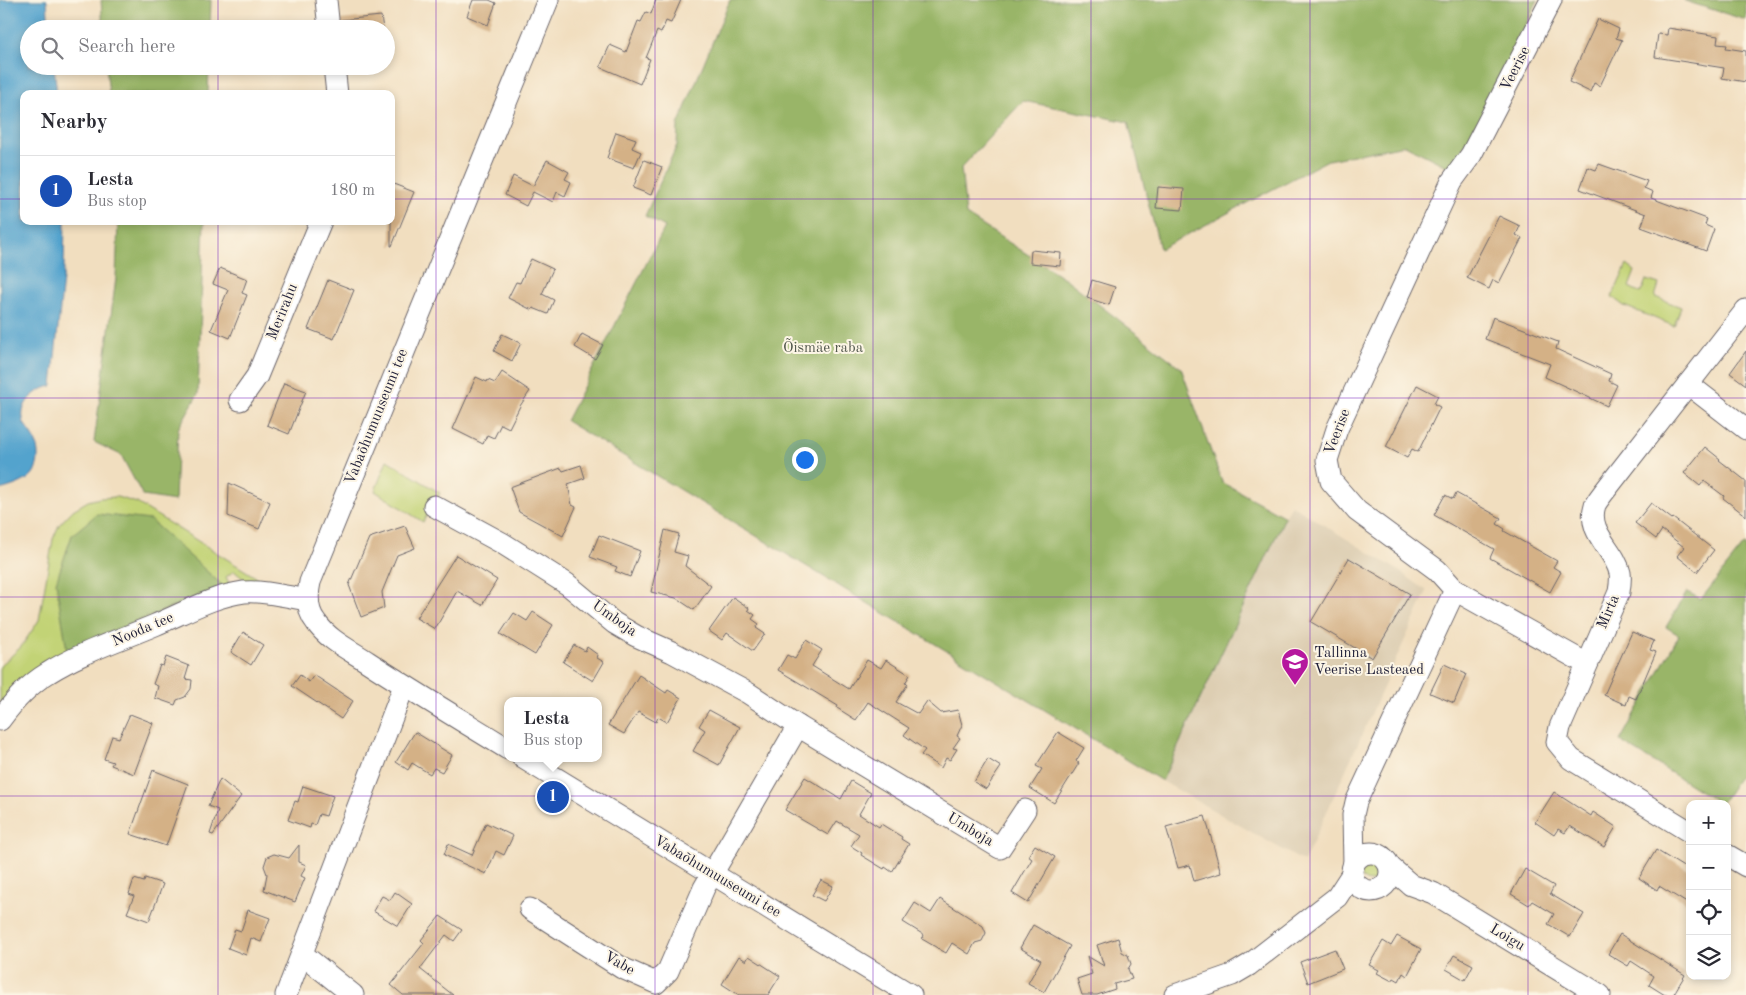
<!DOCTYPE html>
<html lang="en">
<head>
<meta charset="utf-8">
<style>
	:root { --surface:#fff; --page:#f7f7f7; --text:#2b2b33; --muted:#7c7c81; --line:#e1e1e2; --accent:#2563eb }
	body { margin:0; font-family:"Old Standard TT",serif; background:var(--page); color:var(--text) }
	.controls { position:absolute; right:15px; bottom:15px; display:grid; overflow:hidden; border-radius:10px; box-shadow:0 2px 8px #0003 }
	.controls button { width:45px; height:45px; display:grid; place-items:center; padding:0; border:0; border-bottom:1px solid var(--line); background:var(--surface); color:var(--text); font:25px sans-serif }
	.you { position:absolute; left:804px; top:459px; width:18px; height:18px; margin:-12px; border:4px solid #fff; border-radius:50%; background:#1a73e8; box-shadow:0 0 0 8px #1a73e833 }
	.badge { display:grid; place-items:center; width:32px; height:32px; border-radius:50%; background:var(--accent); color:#fff; font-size:16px; font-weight:700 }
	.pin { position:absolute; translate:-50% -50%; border:2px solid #fff; box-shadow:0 1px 5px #0006 }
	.popup { position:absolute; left:504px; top:697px; width:98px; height:65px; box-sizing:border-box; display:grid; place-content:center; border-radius:10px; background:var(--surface); filter:drop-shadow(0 1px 4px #0005); font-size:16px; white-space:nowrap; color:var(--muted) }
	.popup b { font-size:19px; color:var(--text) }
	.popup::after { content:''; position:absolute; left:50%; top:100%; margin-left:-10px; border:10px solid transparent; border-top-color:var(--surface) }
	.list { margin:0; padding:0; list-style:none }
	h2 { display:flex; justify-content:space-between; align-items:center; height:65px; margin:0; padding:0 20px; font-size:21px }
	h2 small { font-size:16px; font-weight:400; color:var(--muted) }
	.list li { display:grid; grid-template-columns:32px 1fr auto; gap:15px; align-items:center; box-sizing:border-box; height:70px; padding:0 20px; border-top:1px solid var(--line) }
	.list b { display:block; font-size:19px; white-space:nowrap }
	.list p { margin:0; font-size:16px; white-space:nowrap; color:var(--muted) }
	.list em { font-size:16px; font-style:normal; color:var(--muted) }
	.icon { flex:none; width:28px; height:28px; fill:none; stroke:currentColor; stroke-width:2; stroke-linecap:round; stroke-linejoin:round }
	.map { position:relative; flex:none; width:1746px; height:995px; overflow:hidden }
	.search { position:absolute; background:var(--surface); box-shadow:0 2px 8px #0003; left:20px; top:20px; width:375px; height:55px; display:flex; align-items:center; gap:12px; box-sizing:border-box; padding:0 18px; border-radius:28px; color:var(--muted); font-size:19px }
	.panel { position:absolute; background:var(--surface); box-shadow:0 2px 8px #0003; left:20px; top:90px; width:375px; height:135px; border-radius:10px }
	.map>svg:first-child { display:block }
	.built { fill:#ddceb2 }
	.green { fill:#c2d376; stroke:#727a58 }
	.forest { fill:#99b567; stroke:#5e6c51 }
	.water { fill:#53a3cd; stroke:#3a6284 }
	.building { fill:#d4b186 }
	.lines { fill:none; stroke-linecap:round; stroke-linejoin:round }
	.minor-casing { stroke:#6a6469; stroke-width:23 }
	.minor { stroke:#fff; stroke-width:21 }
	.grid { fill:none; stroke:#7b2cbf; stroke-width:1; stroke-opacity:0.55 }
	.labels { text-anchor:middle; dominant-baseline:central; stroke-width:4; stroke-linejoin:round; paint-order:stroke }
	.street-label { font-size:15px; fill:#22223b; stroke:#fcf5e5 }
	.park-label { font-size:15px; fill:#52574d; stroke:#fcf5e5 }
	.poi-label { font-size:15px; fill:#22223b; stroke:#fcf5e5; text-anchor:start }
</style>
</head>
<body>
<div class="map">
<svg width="1746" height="995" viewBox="0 0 1746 995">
	<rect width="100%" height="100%" fill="#fcf5e5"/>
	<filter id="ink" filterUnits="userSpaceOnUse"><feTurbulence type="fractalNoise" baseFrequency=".02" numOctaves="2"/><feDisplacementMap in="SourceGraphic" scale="10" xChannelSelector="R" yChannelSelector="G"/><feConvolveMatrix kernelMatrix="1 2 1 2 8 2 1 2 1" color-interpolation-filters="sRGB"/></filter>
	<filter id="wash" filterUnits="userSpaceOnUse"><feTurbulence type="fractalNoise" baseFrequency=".0096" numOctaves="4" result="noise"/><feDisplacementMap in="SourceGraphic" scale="20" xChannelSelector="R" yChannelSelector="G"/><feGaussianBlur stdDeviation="1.12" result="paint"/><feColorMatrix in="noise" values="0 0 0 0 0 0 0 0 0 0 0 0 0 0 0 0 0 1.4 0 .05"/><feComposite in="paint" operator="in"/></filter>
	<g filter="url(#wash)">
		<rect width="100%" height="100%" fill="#f1debf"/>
		<path class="built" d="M1291,505L1396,569L1427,591L1304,862L1162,781Z"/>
		<g class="green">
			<path d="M1627,265L1635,271L1629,287L1641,293L1646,280L1659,284L1655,297L1681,307L1674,326L1624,306L1612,297Z"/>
			<path d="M387,460L440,493L423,522L375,491Z"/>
			<path d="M117,497L137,503L262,581H246L234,571L226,577L230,585L0,704V666L21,647L39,620L53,539L59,525L73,510L88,501L100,498Z"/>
			<circle cx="1370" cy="872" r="10"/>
		</g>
		<g class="forest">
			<path d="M101,0H211L210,29H103Z"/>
			<path d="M730,0H1538L1476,129L1450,168L1405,145L1328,160L1160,249L1128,122L1023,101L961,168L966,215L1066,279L1181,368L1222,482L1285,517L1162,781L566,421L665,227L645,216L677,145L678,125Z"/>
			<path d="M1682,0H1746V20L1685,1Z"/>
			<path d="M106,66H209L208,94H109Z"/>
			<path d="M118,221H204L198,394L178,429L175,501L143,496L121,455L94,442L116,278Z"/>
			<path d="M97,514L150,520L223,586L67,650L56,582L72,535Z"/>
			<path d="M1744,545L1746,546V766L1721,804L1620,741L1679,635L1666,627L1687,592L1701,599Z"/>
		</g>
		<path class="water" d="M0,0H47L49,29H29V66H54L57,94H24V221H65L64,269L52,386C35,389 16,406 25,425C27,428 30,431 32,434C39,446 41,464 32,475C25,483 10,487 0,490Z"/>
		<g id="blocks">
			<g class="building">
				<path d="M473,0H489L496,3L488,25L467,16Z"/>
				<path d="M656,0H681L671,23L666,21L661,33L657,31L646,58L650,59L640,84L600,67L610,45L626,52L638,21L641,22L646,12L651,14Z"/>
				<path d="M381,16L383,29H341V20Z"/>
				<path d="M1598,19L1619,29L1616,38L1622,40L1600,86L1594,83L1590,92L1569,82Z"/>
				<path d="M1668,28L1718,36L1717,44L1727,45L1726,48L1746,51V82L1722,78L1724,68L1655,57L1658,34L1667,35Z"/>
				<path d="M616,132L636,139L632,148L641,152L634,168L607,158Z"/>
				<path d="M547,160L569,172L565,179L571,182L565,196L557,192L553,202L533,192L526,206L505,195L513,176L533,186Z"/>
				<path d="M644,160L662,167L651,195L633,188Z"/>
				<path d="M1599,164L1647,181L1644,188L1653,192L1651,198L1707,219L1705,225L1714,229L1706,251L1641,227L1646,214L1580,189L1588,167L1596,170Z"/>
				<path d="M391,183L414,192L392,246H391Z"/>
				<path d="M1158,187L1184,189L1182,210L1156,208Z"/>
				<path d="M1499,216L1520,226L1516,235L1522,238L1499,283L1493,280L1489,289L1467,278Z"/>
				<path d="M1031,250L1061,253L1060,266L1030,263Z"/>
				<path d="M531,259L553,269L542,294L554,300L548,314L533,308L532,310L508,298L516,282L520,283Z"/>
				<path d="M220,268L247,279L242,293L247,295L230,338L211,330L228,290L213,284Z"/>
				<path d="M328,280L354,290L334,339L308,329Z"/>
				<path d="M1092,280L1115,287L1109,305L1087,298Z"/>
				<path d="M1493,317L1558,342L1556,349L1611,374L1609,381L1617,385L1607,406L1545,377L1550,364L1485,339Z"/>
				<path d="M502,334L521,343L512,361L494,351Z"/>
				<path d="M582,334L603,345L595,359L575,347Z"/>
				<path d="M1746,351V385L1730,373Z"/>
				<path d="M502,372L530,391L520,406L509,428L501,424L494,438L487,435L483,444L453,429L476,377L487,382L488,380L495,383Z"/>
				<path d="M284,383L306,391L289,434L267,425Z"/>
				<path d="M1417,385L1438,396L1434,404L1440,407L1418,452L1412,449L1407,458L1386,447Z"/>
				<path d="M1705,447L1720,459L1719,460L1746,481V516L1723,498L1724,496L1704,481L1700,486L1684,473Z"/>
				<path d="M581,465L585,478L568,484L572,505L576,507L563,536L519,512L510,487L561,468L563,471Z"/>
				<path d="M229,483L270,502L259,529L228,516Z"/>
				<path d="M1456,493L1501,518L1497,524L1505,529L1504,531L1557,561L1553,567L1561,572L1550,592L1490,558L1494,549L1434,515L1445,495L1453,499Z"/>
				<path d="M1651,503L1672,519L1673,518L1714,550L1697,572L1677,556L1684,547L1662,530L1656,539L1635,523Z"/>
				<path d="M405,526L415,548L397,555L382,592L384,608L361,617L349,585L369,538Z"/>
				<path d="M665,530L679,534L674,552L688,556L685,566L711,586L694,610L676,598L651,592Z"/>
				<path d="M599,535L640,551L630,577L615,571L617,567L590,557Z"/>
				<path d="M456,555L497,580L482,605L457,591L435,629L416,618Z"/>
				<path d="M1349,558L1410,594L1372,658L1311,622Z"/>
				<path d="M733,597L749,608L748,610L755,615L752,619L759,624L756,628L765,634L753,651L727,633L722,640L709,631Z"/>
				<path d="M533,612L553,625L535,655L500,634L514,613L527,621Z"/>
				<path d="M243,632L263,645L251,665L231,652Z"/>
				<path d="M1632,632L1654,641L1650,650L1656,652L1636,699L1629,696L1626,705L1604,695Z"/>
				<path d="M806,640L822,650L812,666L849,689L867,660L881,668L886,660L910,675L905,683L908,684L896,702L918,714L927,701L941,713L958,710L962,725L957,736L960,738L953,748L957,749L950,760L946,758L941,768L921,755L925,750L904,735L909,728L868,702L856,720L837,708L838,706L778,670L787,655L795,659Z"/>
				<path d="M574,645L585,651L587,647L598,655L597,658L604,662L593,681L563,662Z"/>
				<path d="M166,657L189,666L185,679L192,680L191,689L185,697L177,700L175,705L155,698L158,686L153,684L160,665L163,666Z"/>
				<path d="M1444,664L1466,674L1454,703L1430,693Z"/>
				<path d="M300,675L309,682L314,675L353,701L341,719L292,686Z"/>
				<path d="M639,675L666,693L668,690L681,698L667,722L658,717L656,722L638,712L624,734L608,725Z"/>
				<path d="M709,710L740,727L719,765L693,751L705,730L699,726Z"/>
				<path d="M130,714L153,723L134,774L111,765L113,762L104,759L112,736L119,738Z"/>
				<path d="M415,732L452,755L442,772L434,768L430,774L412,763L408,770L396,762Z"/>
				<path d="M1058,732L1084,748L1076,761L1079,763L1054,803L1030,788L1042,769L1036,766Z"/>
				<path d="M988,759L1001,767L986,789L974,782Z"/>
				<path d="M153,770L188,784L166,846L130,834Z"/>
				<path d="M805,777L841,799L851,781L871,793L859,814L879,827L881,824L902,837L901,839L909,844L892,872L885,867L884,869L861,855L862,853L851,846L859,834L837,821L828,835L785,810Z"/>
				<path d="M220,779L241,796L213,835L210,834L218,810L208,806Z"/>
				<path d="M303,786L333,796L326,816L319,814L315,825L311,824L310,828L288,820L295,801L298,802Z"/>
				<path d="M1554,792L1591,816L1593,812L1616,827L1604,847L1570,826L1565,833L1558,829L1554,835L1535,822Z"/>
				<path d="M1205,816L1221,873L1194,881L1190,865L1178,868L1166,827Z"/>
				<path d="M486,823L513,836L504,855L496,851L486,874L444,855L448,844L472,855Z"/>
				<path d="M299,845V862L306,865L301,876L305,878L295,902L264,890L267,874L264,866L267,857L274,854L289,858Z"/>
				<path d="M1035,845L1055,857L1028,903L1012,893L1032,859L1028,856Z"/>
				<path d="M1656,850L1690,871V905L1659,886L1657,890L1639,878Z"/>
				<path d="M1525,869L1554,886L1550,894L1584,914L1570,937L1548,924L1554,914L1532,901L1529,905L1511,894Z"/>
				<path d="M145,878L163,884L149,921L127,913L134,896L129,894L134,879L144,882Z"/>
				<path d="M821,880L833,886L824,901L812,895Z"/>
				<path d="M395,892L412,904L398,926L373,911L382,896L390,900Z"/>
				<path d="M940,899L983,926L986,933L982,941L975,943L969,954L952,943L946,953L922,939L924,935L903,922L915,903L931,913Z"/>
				<path d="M248,910L270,918L261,942L251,938L246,955L228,948L235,929L241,931Z"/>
				<path d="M440,916L462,930L454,941L446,935L420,969L453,995H403L391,985L424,943L421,940Z"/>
				<path d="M1033,925L1070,946L1044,992L1028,983L1041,960L1020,948Z"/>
				<path d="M1620,934L1685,975L1673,995H1665L1649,985L1654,976L1631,961L1628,966L1608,954Z"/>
				<path d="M1397,936L1421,949L1407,976L1403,973L1399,981L1394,978L1392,981L1377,973L1379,970L1369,965L1383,941L1391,946Z"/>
				<path d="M1118,938L1122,952L1128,955L1131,964L1128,969L1132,979L1114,984L1115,989L1097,995H1082L1077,979L1092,974L1087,956L1104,966L1097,945Z"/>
				<path d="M1335,949L1343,969L1308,983L1300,962Z"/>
				<path d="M1454,955L1473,965L1465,980L1446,969Z"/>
				<path d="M739,956L746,961L749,956L780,976L768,995H739L722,984Z"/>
			</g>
		</g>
	</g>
	<g filter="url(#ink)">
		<use href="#blocks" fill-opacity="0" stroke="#6a6469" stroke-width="1"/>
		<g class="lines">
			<defs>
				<g id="minor">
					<path d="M326,0L329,29"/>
					<path d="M334,66L337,94"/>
					<path d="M1688,384L1746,429"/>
					<path d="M240,400L257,376L321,221"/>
					<path d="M434,506L502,543L567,584L614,623L636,636L672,652L748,693L798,726L1000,848L1025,810"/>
					<path d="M1455,590L1587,664"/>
					<path d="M0,720C14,701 28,685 48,673C79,653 122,639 155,625C184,613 213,596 244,592C262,590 289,597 308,600"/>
					<path d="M508,749C461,720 414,692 368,662C350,650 328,640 316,622C307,611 307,596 310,582L548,0"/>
					<path d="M523,758L911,995"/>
					<path d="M1690,832L1571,759L1557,742L1560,727L1619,592C1620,586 1621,579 1620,573C1615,549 1586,533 1595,505C1597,501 1601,496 1604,492L1746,310"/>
					<circle cx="1371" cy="872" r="19"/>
					<path d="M1727,855L1746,866"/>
					<path d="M1354,864L1353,815L1356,802L1455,590L1437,570L1357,511L1331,481L1327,460L1337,429L1452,181L1471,155L1551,0"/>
					<path d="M1390,867L1411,885L1433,893L1600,995"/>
					<path d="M530,909L622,968L656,983L668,971L704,888L798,726"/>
					<path d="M302,954L353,995"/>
					<path d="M286,995L404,686"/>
					<path d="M1175,995L1232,975L1249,965L1337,897L1352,874"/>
				</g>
			</defs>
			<use href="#minor" class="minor-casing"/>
			<use href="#minor" class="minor"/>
		</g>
	</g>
	<path class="grid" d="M218,0V29M436,0V995M655,0V995M873,0V995M1091,0V995M1310,0V995M1528,0V995M218,66V94M0,199H24M391,199H1746M218,221V995M0,398H1746M0,597H1746M0,796H1746"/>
	<defs>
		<symbol id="school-pin" viewBox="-11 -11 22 30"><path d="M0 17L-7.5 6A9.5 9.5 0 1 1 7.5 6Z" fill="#b5179e" stroke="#fcf5e5"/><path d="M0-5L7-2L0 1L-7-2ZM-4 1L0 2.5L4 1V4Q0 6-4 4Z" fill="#fff"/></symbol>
	</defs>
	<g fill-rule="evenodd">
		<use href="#school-pin" x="1279" y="646" width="32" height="43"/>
	</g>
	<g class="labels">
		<g class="street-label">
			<text transform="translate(1516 69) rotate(-63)">Veerise</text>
			<text transform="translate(283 312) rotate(-68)">Merirahu</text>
			<text transform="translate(377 417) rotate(-68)">Vabaõhumuuseumi tee</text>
			<text transform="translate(1338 432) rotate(-69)">Veerise</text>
			<text transform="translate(1609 612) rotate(-67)">Mirta</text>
			<text transform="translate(614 619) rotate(35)">Umboja</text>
			<text transform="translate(143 630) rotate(-23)">Nooda tee</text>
			<text transform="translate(970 830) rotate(31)">Umboja</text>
			<text transform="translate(717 877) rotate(31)">Vabaõhumuuseumi tee</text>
			<text transform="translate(1507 938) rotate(31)">Loigu</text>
			<text transform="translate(619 964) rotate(30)">Vabe</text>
		</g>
		<g class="park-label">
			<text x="823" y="348">Õismäe raba</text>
		</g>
		<g class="poi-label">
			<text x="1314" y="653">Tallinna<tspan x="1314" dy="17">Veerise Lasteaed</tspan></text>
		</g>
	</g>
</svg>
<div class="controls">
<button>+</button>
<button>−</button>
<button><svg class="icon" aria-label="locate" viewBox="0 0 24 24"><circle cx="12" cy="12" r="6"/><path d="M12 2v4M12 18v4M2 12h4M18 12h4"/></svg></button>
<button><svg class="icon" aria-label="layers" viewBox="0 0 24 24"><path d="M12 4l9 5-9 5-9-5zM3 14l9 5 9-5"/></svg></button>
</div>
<div class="you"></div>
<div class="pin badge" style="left:553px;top:797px;background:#1a4fb4">1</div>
<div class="popup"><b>Lesta</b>Bus stop</div>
<div class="search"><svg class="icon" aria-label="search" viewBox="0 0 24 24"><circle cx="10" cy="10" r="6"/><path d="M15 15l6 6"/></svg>Search here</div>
<section class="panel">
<h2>Nearby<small></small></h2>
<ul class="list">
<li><span class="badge" style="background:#1a4fb4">1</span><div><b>Lesta</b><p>Bus stop</p></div><em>180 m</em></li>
</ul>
</section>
</div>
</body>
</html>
